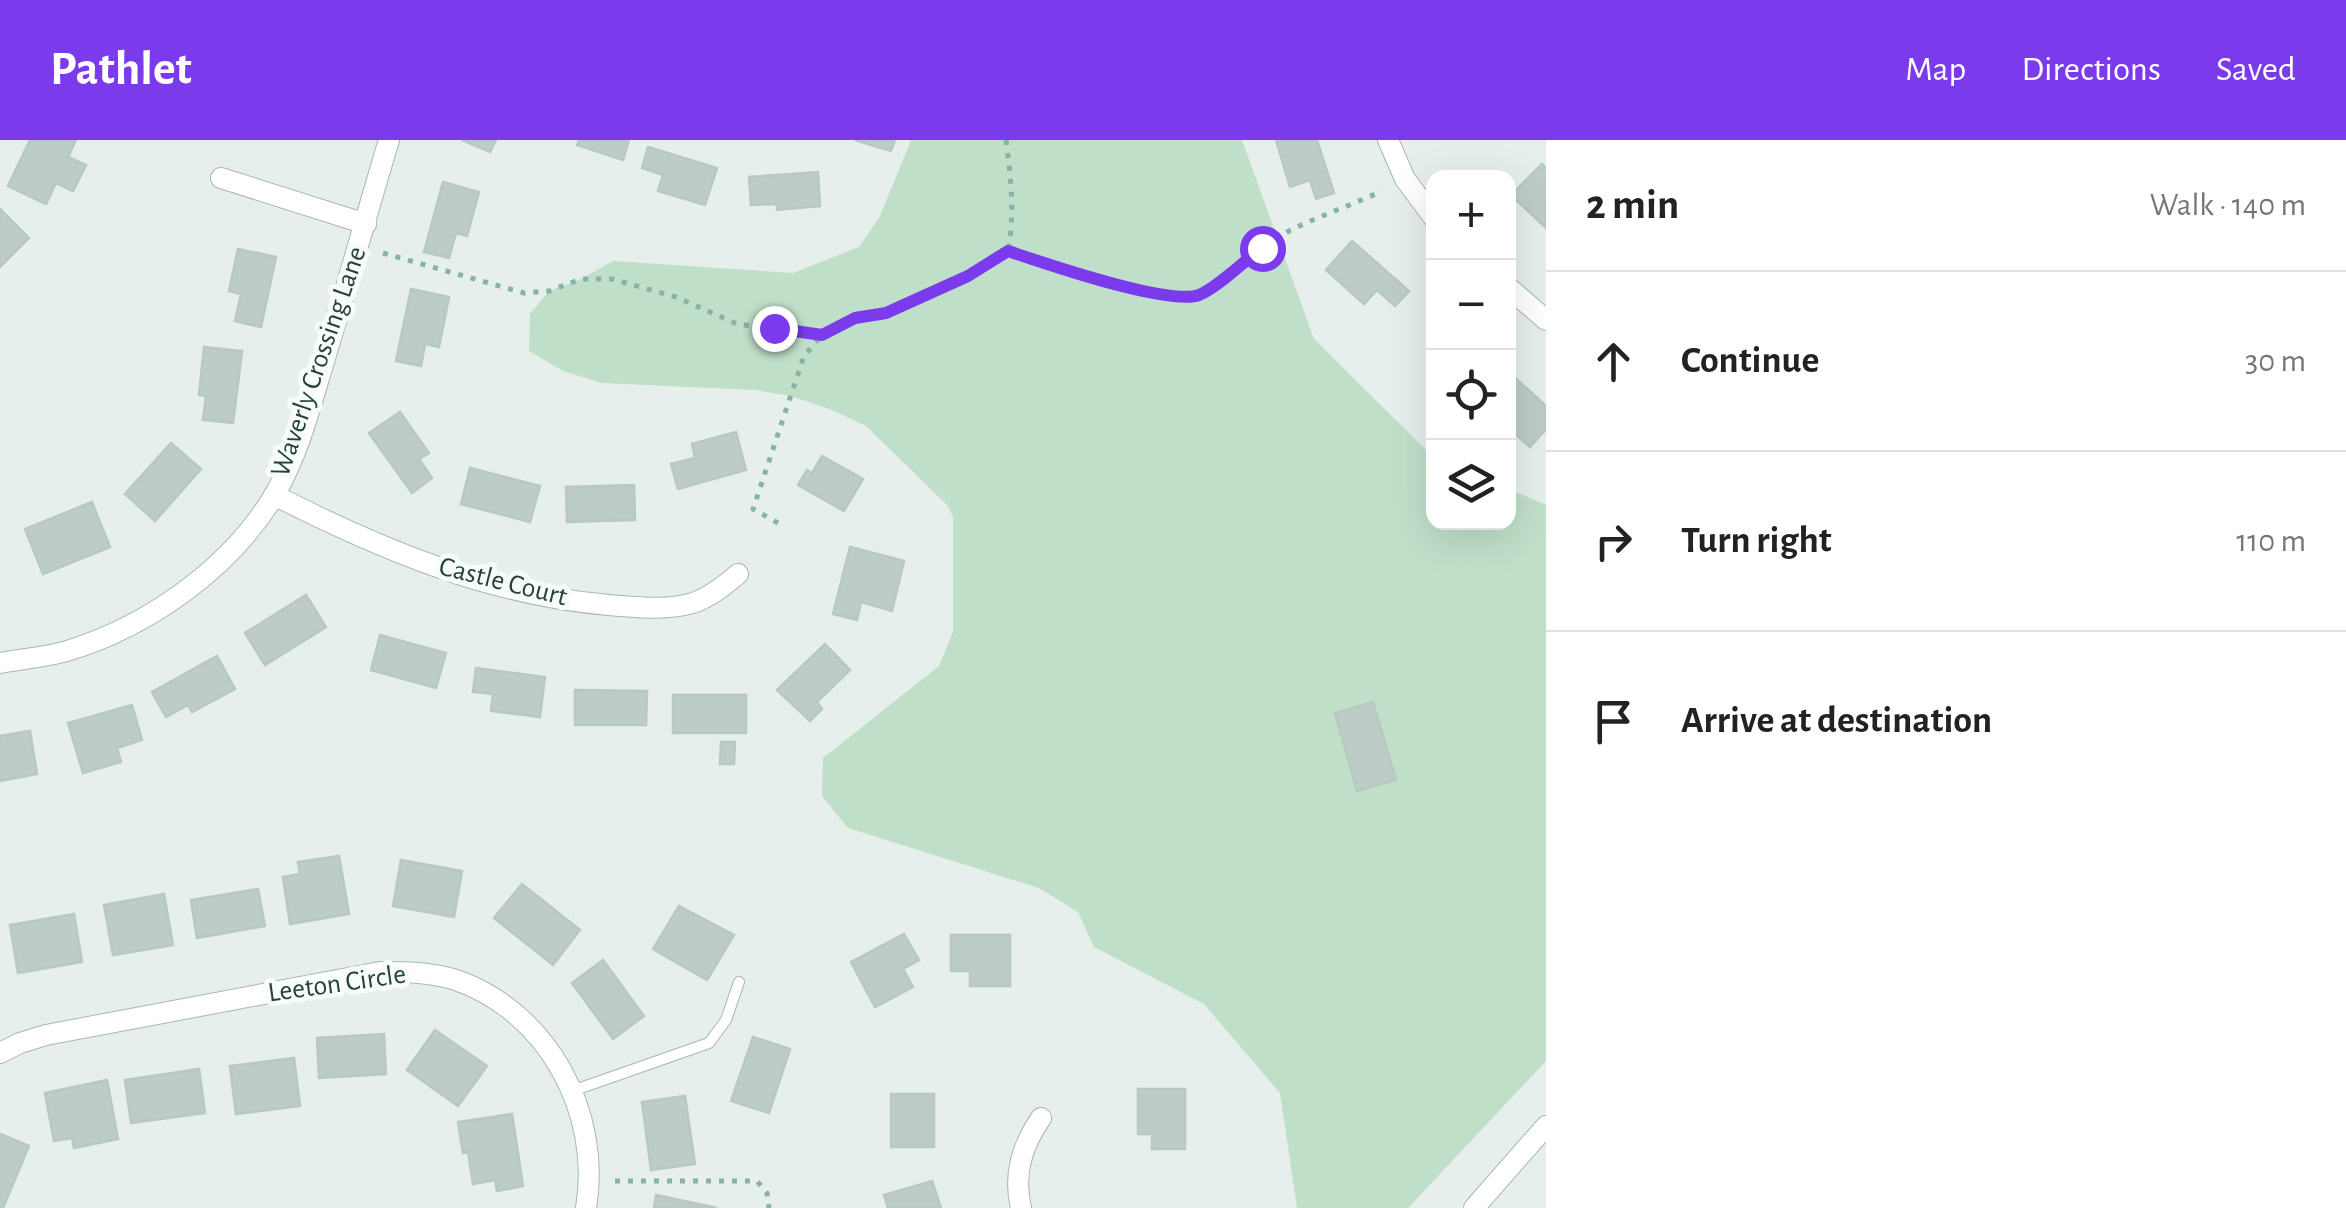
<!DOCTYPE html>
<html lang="en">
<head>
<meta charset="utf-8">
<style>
	:root { --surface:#fff; --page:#f6f6f6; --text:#222; --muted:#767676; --line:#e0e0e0; --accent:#7c3aed }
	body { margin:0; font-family:"Alegreya Sans",sans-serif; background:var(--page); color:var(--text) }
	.controls { position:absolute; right:30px; top:30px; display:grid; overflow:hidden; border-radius:20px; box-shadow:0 10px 40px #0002 }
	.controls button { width:90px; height:90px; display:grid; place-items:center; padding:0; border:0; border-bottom:2px solid var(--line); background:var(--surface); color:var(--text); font:50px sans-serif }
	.stop { position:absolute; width:30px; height:30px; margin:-22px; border:8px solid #7c3aed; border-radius:50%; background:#fff }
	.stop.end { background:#7c3aed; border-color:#fff; box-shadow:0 2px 10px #0008 }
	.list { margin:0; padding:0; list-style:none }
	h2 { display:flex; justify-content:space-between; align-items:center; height:130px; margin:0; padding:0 40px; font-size:42px }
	h2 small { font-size:32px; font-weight:400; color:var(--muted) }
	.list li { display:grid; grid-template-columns:65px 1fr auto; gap:30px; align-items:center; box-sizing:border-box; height:180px; padding:0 40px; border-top:2px solid var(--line) }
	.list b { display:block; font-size:38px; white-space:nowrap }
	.list em { font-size:32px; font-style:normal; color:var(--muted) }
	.icon { flex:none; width:55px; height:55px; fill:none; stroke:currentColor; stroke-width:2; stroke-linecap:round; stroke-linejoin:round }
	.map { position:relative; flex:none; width:1546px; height:1068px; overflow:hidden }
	header { display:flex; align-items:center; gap:60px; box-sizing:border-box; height:140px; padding:0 50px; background:var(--accent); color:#fff }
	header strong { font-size:48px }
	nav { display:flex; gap:55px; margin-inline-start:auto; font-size:35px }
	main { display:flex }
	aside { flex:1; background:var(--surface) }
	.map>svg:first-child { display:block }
	.green { fill:#c0dfc9 }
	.building { fill:#beccc7; stroke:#b8c8c2; stroke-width:2.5 }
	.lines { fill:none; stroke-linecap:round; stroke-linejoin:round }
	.service-casing { stroke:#a8b7b2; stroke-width:12 }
	.minor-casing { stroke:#a8b7b2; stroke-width:22 }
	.path { stroke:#87b2a5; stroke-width:5; stroke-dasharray:5 8; stroke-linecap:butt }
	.service { stroke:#fff; stroke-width:10 }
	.minor { stroke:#fff; stroke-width:20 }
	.route { stroke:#7c3aed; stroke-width:12 }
	.labels { text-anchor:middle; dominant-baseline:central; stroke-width:10; stroke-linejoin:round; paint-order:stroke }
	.street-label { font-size:28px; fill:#25413a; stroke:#f7fbf9 }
</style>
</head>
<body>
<header>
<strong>Pathlet</strong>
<nav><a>Map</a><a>Directions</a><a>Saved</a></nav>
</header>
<main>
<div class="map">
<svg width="1546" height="1068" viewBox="0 0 1546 1068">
	<rect width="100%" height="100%" fill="#e6efeb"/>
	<path class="green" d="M911,0H1242L1314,199L1433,317L1434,382H1508L1509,349L1546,365V921L1408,1068H1297L1280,953L1204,864L1094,807L1078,772L1039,748L848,688L822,656L823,618L939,526L953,492V377L948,366L866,286L832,270L791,256L755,250L602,243L563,231L529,211L530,174L549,151L581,139L613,121L793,133L859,107L880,76Z"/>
	<g class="building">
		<path d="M30,0H76L68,17L86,25L73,51L56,43L46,64L8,46Z"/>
		<path d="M462,0H496L490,12Z"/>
		<path d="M579,0H629L623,20L577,5Z"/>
		<path d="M855,0H895L891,11Z"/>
		<path d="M1276,0H1317L1334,53L1316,59L1310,40L1290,47Z"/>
		<path d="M648,7L717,28L705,65L658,51L663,35L642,28Z"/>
		<path d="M1542,24L1546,28V88L1511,55Z"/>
		<path d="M818,32L820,66L777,70V64L751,65L749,37Z"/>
		<path d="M443,42L479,52L467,96L456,93L449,118L424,112Z"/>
		<path d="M0,69L29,98L0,127Z"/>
		<path d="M1352,101L1409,151L1395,166L1377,150L1364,164L1326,130Z"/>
		<path d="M238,109L276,117L261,187L235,181L241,154L229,151Z"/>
		<path d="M411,149L449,157L439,207L425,204L421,226L396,221Z"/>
		<path d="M204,207L242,211L233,283L203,280L206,256L199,255Z"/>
		<path d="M1513,236L1546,266V289L1530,307L1508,288V242Z"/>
		<path d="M400,272L429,313L419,319L432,338L412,353L369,293Z"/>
		<path d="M736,292L746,330L678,349L671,324L695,318L692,304Z"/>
		<path d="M171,303L201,329L155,381L125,354Z"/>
		<path d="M822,316L863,339L844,371L798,345L807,330L812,333Z"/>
		<path d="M470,328L540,346L530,382L461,364Z"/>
		<path d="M634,345L635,380L567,382L566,347Z"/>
		<path d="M92,362L110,407L43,434L25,389Z"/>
		<path d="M850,407L904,421L892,471L861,462L857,480L833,474Z"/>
		<path d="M306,455L326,487L265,525L245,493Z"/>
		<path d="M380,495L446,513L436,548L371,530Z"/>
		<path d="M825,504L850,530L817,562L822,569L810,581L777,550Z"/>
		<path d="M217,516L235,549L192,572L188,565L166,577L152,552Z"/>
		<path d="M476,528L545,537L540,577L491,571L493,554L473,552Z"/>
		<path d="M575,550L647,551L646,585H575Z"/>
		<rect x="673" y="555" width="73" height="38"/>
		<path d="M1373,562L1396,640L1357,651L1335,573Z"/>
		<path d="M132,565L142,600L117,608L121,622L83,633L68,583Z"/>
		<path d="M30,591L37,634L0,641V596Z"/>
		<path d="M721,602H735L734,624H720Z"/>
		<path d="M339,716L349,774L290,784L283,737L300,734L298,722Z"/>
		<path d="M401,720L462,731L454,777L393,766Z"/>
		<path d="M522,744L580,790L553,825L494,778Z"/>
		<path d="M258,749L265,786L197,798L191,760Z"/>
		<path d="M164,754L173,805L113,815L104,765Z"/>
		<path d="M679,766L734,795L707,840L653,809Z"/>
		<path d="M74,774L82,822L18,833L10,785Z"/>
		<path d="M904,794L919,820L903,829L913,847L875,867L851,822Z"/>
		<path d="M951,795H1010V846H970V831H951Z"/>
		<path d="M603,820L644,876L613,899L572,843Z"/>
		<path d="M435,890L487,926L458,966L407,930Z"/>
		<path d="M384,894L386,934L319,938L317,898Z"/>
		<path d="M753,897L790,909L769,973L731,961Z"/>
		<path d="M294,918L300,966L236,974L230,926Z"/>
		<path d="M199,929L205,973L131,983L125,940Z"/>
		<path d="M107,940L118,999L74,1008L72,998L54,1001L45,953Z"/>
		<path d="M1138,949H1185V1009H1152V994H1138Z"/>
		<rect x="891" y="954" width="43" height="53"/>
		<path d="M685,956L695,1024L651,1030L642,962Z"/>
		<path d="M512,974L523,1046L497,1051L495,1040L473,1044L468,1012L463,1013L458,982Z"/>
		<path d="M0,994L29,1006L3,1068H0Z"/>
		<path d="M932,1041L941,1068H888L884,1055Z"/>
		<path d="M656,1055L717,1068H654Z"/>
	</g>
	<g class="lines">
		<defs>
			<path id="service" d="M572,951L709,903L726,880L739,842"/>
			<g id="minor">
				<path d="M1388,0L1405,39L1434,78"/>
				<path d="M221,38L366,84"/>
				<path d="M1508,147L1546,180"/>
				<path d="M274,355C380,409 489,455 609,465C637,467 665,471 693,463C710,457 724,446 738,434"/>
				<path d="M0,523C22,519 46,517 67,511C149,486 231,428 275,354C299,313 311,264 325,218C347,146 367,73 389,0"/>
				<path d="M0,913L20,903L46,895L380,832C405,832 431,832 456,840C548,872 602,973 586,1068"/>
				<path d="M1021,1068C1013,1034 1022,1006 1041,978"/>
				<path d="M1474,1068L1546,986"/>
			</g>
		</defs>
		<use href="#service" class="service-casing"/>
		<use href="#minor" class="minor-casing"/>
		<g class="path">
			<path d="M1006,0C1011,38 1015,73 1008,111L1178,158C1217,155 1253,110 1289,91C1319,76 1352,65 1382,51"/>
			<path d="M383,113L524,153L549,151L581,139H612L676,157L737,184L822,195L855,178L886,173L969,136L995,122L1008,111"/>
			<path d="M778,383L753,369L804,216L822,195"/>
			<path d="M615,1041H757L767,1053L769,1068"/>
		</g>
		<use href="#service" class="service"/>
		<use href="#minor" class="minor"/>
	</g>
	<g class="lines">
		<path class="route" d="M774,188L822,195L855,178L886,173L968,136L1008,111C1044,123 1167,166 1199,155C1217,148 1245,120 1262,108"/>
	</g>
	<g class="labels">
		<g class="street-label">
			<text transform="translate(319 222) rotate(-71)">Waverly Crossing Lane</text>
			<text transform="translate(503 442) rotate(14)">Castle Court</text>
			<text transform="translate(337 844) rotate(-8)">Leeton Circle</text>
		</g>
	</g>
</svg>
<div class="controls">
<button>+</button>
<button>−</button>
<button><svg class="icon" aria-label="locate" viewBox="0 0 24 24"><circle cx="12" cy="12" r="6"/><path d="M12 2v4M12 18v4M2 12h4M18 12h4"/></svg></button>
<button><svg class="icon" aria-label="layers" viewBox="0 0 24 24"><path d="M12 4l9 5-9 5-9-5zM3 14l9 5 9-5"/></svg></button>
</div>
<div class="stop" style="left:1262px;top:108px"></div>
<div class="stop end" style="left:774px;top:188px"></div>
</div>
<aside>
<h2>2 min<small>Walk · 140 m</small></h2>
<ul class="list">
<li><svg class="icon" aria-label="ahead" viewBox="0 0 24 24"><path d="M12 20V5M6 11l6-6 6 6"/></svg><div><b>Continue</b></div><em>30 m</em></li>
<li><svg class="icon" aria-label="right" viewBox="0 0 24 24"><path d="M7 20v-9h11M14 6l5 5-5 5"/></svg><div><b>Turn right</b></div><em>110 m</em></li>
<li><svg class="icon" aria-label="arrive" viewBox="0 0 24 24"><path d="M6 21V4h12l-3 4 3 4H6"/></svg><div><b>Arrive at destination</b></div></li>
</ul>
</aside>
</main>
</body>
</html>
